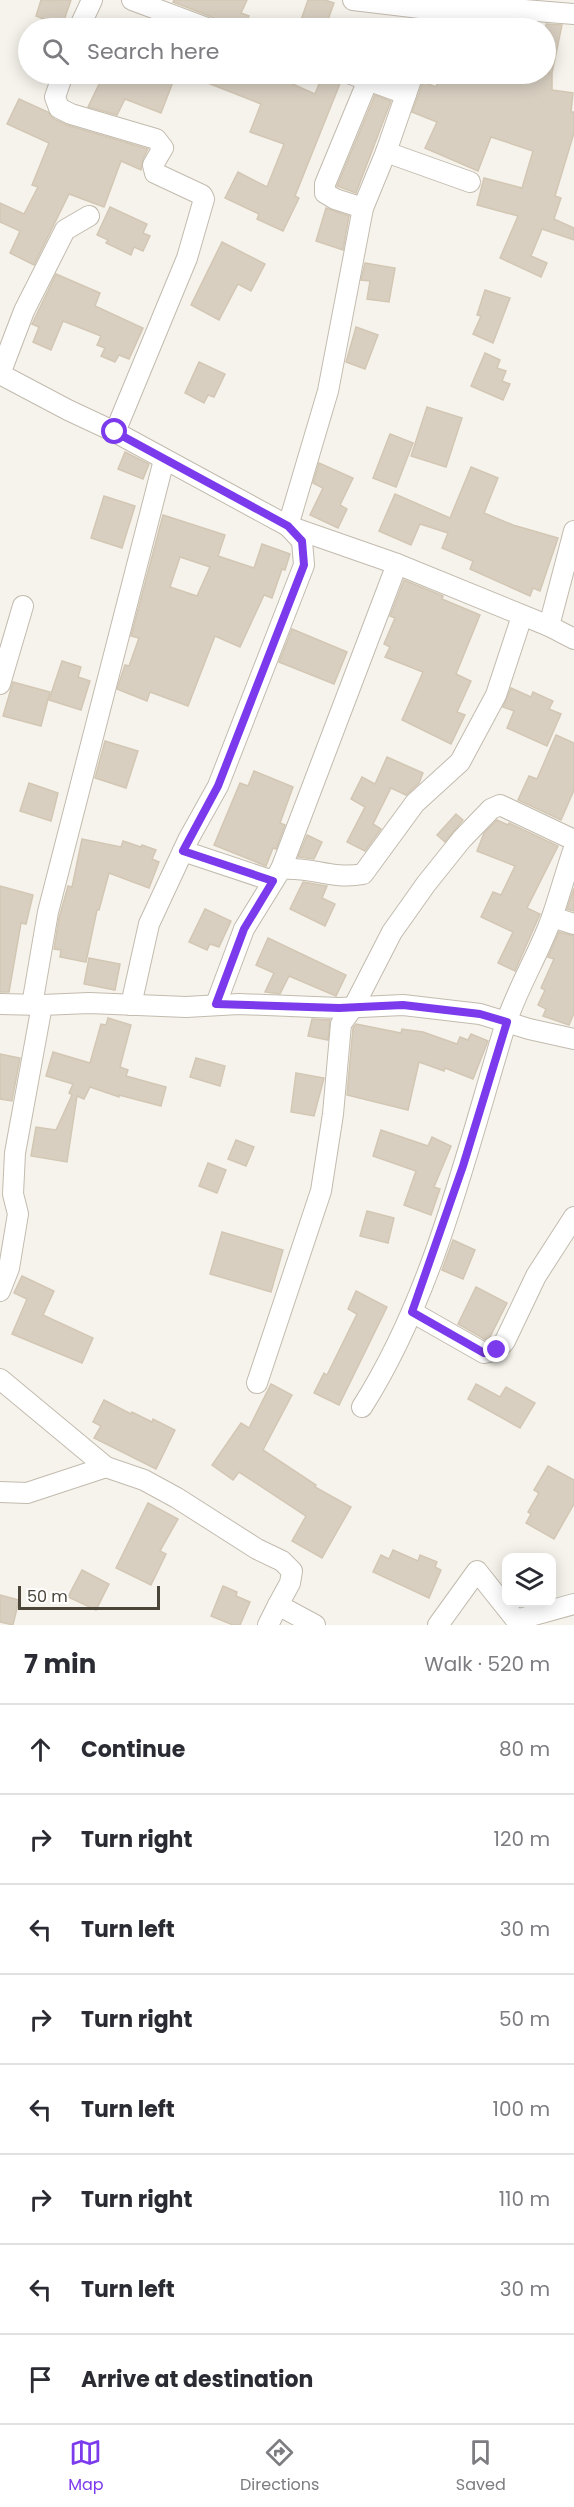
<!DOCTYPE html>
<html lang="en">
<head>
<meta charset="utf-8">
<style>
	:root { --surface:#fff; --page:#f2f2f3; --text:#2b2b33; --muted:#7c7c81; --line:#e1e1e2; --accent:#7c3aed }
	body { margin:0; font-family:Poppins,sans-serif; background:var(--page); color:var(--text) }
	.controls { position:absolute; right:18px; bottom:18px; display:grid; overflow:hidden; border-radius:12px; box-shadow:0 3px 15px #0003 }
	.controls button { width:54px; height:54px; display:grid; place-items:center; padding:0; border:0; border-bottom:2px solid var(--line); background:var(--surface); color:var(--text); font:30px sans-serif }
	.scale { position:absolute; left:18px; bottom:15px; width:142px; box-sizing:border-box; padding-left:6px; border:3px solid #4b4439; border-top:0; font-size:16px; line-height:21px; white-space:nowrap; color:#4b4439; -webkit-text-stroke:4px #fff; paint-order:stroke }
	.stop { position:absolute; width:18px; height:18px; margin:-14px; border:4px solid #7c3aed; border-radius:50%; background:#fff }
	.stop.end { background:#7c3aed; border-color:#fff; box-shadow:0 2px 6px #0008 }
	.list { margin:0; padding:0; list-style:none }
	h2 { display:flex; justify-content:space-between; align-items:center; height:78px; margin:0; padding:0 24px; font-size:26px }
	h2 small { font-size:20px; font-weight:400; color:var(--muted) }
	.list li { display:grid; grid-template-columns:39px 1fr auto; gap:18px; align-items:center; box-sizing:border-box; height:90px; padding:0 24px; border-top:2px solid var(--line) }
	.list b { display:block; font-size:22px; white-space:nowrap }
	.list em { font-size:20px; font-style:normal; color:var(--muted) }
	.icon { flex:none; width:33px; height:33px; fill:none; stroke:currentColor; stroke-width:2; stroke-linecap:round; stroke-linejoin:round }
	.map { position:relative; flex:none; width:574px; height:1625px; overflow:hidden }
	.search { position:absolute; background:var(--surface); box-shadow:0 3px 15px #0003; left:18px; right:18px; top:18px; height:66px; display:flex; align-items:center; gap:15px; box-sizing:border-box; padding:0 21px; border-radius:33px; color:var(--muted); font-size:22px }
	.sheet { height:798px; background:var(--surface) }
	nav { display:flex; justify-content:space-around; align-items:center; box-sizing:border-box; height:84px; border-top:2px solid var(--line); background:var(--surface); font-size:16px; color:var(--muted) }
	nav a { display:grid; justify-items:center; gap:3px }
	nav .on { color:var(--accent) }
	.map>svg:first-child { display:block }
	.building { fill:#d8cfc1; stroke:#d3c7b4; stroke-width:1.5; fill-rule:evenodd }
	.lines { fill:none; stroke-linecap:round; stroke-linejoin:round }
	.minor-casing { stroke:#c2bbae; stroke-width:22 }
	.minor { stroke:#fff; stroke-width:20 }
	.route { stroke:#7c3aed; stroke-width:8 }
</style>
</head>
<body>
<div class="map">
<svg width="574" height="1625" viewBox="0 0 574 1625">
	<rect width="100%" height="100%" fill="#f6f3ec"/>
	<g class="building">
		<path d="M41,0H71L62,26L36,16Z"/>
		<path d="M174,0H247L241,13L249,16L244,28H219L217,21L212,17L173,2Z"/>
		<path d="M308,0H325L334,3L325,28L301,20Z"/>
		<path d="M511,21V28H459L460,22Z"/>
		<path d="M546,24L562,25L552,73L546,72Z"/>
		<path d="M104,74H176L161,113L125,99L117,115L88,107Z"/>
		<path d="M185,74H291L288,82L315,94L323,74H339L341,81L295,196L299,198L283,231L257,219L259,214L225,198L238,172L267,187L284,144L250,132L261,104Z"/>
		<path d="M441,74H552V90L573,93L571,112H574V133L555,196L561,198L554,219L574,228V240L542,229L531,256L547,263L541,277L500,258L518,216L477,205L484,178L522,188L533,151L491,137L478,171L425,148L437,122L412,112L423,82L436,87Z"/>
		<path d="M375,95L391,101L356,193L337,186Z"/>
		<path d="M19,99L48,112L54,119L67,125L148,149L143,159L141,170L121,161L104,207L69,194L34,265L10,253L20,231L0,222V203L24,214L38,187L32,185L49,143L7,124Z"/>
		<path d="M110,207L147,224L143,233L150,236L143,251L134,247L131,255L106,243L108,240L97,235Z"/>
		<path d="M326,208L349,216L343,250L316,241Z"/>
		<path d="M222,242L265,264L251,291L238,284L219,320L191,305Z"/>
		<path d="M365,263L395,268L389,302L367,299L370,281L361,280Z"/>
		<path d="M56,274L100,293L95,306L143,328L129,359L119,355L115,362L101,356L105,348L97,345L101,336L63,321L51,350L33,342L39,327L32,324Z"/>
		<path d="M485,290L510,298L493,343L473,334L481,316L477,315Z"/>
		<path d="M356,327L378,335L365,369L346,362Z"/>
		<path d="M485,353L500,360L497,368L506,371L502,381L510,384L503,400L471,386Z"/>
		<path d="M199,362L225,374L214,397L208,395L204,403L185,393Z"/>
		<path d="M427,407L462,418L446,467L411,456Z"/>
		<path d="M390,434L413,443L396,487L373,478Z"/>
		<path d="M125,452L149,464L143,479L118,469Z"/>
		<path d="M319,463L353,478L340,505L347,509L338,528L310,515L323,488L313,483Z"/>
		<path d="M471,467L498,478L484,513L513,525L558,538L540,591L533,588L530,596L470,569L473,561L442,548L448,533L420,524L411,545L379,531L395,494L450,518Z"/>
		<path d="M104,496L135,506L122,548L91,538Z"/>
		<path d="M163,515L225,535L218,556L254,568L262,544L290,554L285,570L282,569L272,598L264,595L240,647L215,636L188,706L150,692L147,701L117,689L125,665L129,666L139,638L131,636ZM180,557L210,567L197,596L170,587Z"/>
		<path d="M404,580L443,596L442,599L480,615L456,674L471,681L457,712L465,715L451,744L402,720L423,672L385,657L390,647L384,644L395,618L390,616Z"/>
		<path d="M292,629L347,652L334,684L279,662Z"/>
		<path d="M62,661L81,667L78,677L90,681L81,710L49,700Z"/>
		<path d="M13,682L50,692L41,726L3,716Z"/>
		<path d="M511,688L531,697L533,692L553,701L549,709L561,714L547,746L507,728L514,711L503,707Z"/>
		<path d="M556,735L574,743V790L561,820L518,800L529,776L537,779Z"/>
		<path d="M105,741L138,751L126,788L95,778Z"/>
		<path d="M387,757L423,773L419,783L406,795L391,788L373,824L381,829L365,851L347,842L365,807L351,799L362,777L375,784Z"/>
		<path d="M254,771L293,787L280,823L285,825L276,849L273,848L266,866L214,845L240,783L248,786Z"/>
		<path d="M29,783L58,793L51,821L20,811Z"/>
		<path d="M456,814L463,820L445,842L437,835Z"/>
		<path d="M497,820L508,825L509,823L558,846L527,908L540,914L515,971L498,963L513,932L481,917L493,892L501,895L515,866L477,851L484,833Z"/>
		<path d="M307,835L322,842L314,859L298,857Z"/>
		<path d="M82,839L121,847L123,841L141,847L142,845L156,850L152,859L159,862L149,888L109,873L99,910H97L86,962L60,957L61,950L54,949L59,918L68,886L72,887Z"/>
		<path d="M303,882L327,886L322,898L335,904L325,926L290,909Z"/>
		<path d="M0,886L33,895L26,924L21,923L9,992H0Z"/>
		<path d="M574,888V911L567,909Z"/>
		<path d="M205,909L231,921L219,947L210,944L207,950L189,942Z"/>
		<path d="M559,932L574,936V1013L569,1025L543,1016L546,1009L538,1005L545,990L541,988L554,959L548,957Z"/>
		<path d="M268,938L346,975L336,996L289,976L280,994L265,992L274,973L256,965Z"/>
		<path d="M89,958L120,964L115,990L84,984Z"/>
		<path d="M108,1018L131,1025L120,1067L128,1070L126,1076L166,1087L161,1106L119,1095V1097L90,1087L84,1099L77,1096L67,1162L31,1156L36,1127L56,1130L72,1095L69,1093L73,1084L46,1076L53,1052L90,1063L101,1024L106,1025Z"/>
		<path d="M312,1019L330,1020L328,1040L308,1036Z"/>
		<path d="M356,1024L401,1033L402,1029L423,1032L457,1044L460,1037L468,1040L471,1034L488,1041L473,1079L445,1068L444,1071L419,1062L408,1110L347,1095L353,1028Z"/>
		<path d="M0,1054L20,1058L12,1101L0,1099Z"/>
		<path d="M196,1058L225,1066L220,1086L190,1077Z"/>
		<path d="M296,1073L324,1078L314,1116L291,1112Z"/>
		<path d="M381,1130L428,1146L432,1137L451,1146L434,1187L440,1189L431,1215L404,1205L416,1171L373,1156Z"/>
		<path d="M236,1140L254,1147L246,1166L228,1159Z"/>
		<path d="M208,1163L226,1170L217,1193L199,1186Z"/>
		<path d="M367,1211L394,1218L388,1243L360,1236Z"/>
		<path d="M222,1232L283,1250L271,1292L210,1274Z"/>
		<path d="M453,1240L475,1250L463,1279L442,1270Z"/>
		<path d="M22,1276L54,1291L43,1315L93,1338L82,1363L12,1334L27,1299L14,1293Z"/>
		<path d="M476,1287L507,1303L489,1339L486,1340L458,1324Z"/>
		<path d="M356,1291L387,1307L339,1405L314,1393L324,1373L327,1375L357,1314L348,1309Z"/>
		<path d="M271,1384L292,1395L263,1450L316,1485L315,1487L351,1507L322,1558L292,1541L306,1516L239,1472L233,1480L212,1465L241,1423L249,1428Z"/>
		<path d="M476,1384L500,1397L506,1387L535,1403L520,1428L468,1399Z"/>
		<path d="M104,1400L131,1414L132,1412L152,1422L153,1419L175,1430L156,1469L94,1438L101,1426L93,1422Z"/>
		<path d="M548,1466L574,1480V1504L554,1539L526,1523L531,1514L528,1512L539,1493L534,1490Z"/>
		<path d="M148,1503L178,1519L160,1551L166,1554L151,1585L116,1568Z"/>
		<path d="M393,1550L418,1561L420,1555L437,1562L435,1567L441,1570L429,1598L373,1572L381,1555L389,1559Z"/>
		<path d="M82,1570L109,1584L96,1610L68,1597Z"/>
		<path d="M223,1586L237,1592L236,1596L250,1602L240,1625H233L211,1616Z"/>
		<path d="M0,1595L19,1600L13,1625L0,1622Z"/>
	</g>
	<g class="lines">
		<defs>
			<g id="minor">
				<path d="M132,0L207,28"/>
				<path d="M353,0L437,10L512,9L574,14"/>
				<path d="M79,28L92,0"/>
				<path d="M63,74L55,97L59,108L71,114L156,139L163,148L153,165L155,173L202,195L204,199L187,258L115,432"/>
				<path d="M351,74L406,94"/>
				<path d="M386,152L470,182"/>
				<path d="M363,208L335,199L325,193V184L368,80"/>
				<path d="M0,374L68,410L115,432L288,526L397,564L549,626L574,639"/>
				<path d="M0,374L24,311L65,230L89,216"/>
				<path d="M549,626L574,531"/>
				<path d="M0,684L23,606"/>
				<path d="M183,851L273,881"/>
				<path d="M281,869L397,564"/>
				<path d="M552,917L574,924"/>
				<path d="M0,1004L42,1005L89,1003L186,1007L239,1004L339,1008L403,1005L480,1014L529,1029L574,1039"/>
				<path d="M216,1004L244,929L281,869C311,866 331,880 363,874L415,803L460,762L496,695L522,616"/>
				<path d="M32,1005L48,912L164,460"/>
				<path d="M131,1005L149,924L189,838L218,786L304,565L302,541L288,526L328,391L363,208L386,152L413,74"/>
				<path d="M0,1291L9,1268L18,1214L13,1194L15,1153L42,1005"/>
				<path d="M412,1312L484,1353L497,1350L505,1341L536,1276L574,1217"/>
				<path d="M0,1379L106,1467L144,1480L177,1498L257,1549L282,1561L292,1571L290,1583L278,1605"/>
				<path d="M257,1383L321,1191L333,1114L341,1024L354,1006L392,932L426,884L462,839L491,809L500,805L574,840"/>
				<path d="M362,1407C434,1294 466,1153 505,1026C517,988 539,954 552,917C560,894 566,871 574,848"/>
				<path d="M0,1492L27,1493L106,1467"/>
				<path d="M516,1620L574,1604"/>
				<path d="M268,1625L278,1605L315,1625"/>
				<path d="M438,1625L477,1571L520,1625"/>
			</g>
		</defs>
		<use href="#minor" class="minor-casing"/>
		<use href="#minor" class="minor"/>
	</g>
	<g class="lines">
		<path class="route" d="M115,432L288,526L302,541L304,565L218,786L183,851L273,881L244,929L216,1004L339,1008L403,1005L480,1014L507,1022L463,1166L412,1312L484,1353L497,1350"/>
	</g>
</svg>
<div class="controls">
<button><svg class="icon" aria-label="layers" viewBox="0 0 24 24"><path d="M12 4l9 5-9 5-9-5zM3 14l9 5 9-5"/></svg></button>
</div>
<div class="scale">50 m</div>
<div class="stop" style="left:115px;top:432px"></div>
<div class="stop end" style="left:497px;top:1350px"></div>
<div class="search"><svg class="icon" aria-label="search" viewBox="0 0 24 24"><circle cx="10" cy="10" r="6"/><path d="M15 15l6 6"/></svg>Search here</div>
</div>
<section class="sheet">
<h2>7 min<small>Walk · 520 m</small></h2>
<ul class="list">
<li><svg class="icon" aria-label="ahead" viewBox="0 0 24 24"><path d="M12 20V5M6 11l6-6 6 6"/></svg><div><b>Continue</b></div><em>80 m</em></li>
<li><svg class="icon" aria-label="right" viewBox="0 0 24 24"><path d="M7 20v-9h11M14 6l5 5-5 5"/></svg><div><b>Turn right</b></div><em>120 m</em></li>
<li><svg class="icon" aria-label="left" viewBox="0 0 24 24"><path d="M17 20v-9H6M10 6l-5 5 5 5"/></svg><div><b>Turn left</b></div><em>30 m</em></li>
<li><svg class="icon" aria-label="right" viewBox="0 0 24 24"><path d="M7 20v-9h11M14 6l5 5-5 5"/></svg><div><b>Turn right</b></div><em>50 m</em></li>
<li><svg class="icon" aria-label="left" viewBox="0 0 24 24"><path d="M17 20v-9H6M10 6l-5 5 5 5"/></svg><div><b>Turn left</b></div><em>100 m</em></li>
<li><svg class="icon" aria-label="right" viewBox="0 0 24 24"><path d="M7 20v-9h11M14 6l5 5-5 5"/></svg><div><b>Turn right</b></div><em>110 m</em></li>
<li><svg class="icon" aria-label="left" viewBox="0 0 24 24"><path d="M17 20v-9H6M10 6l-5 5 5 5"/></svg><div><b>Turn left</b></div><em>30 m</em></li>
<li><svg class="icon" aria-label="arrive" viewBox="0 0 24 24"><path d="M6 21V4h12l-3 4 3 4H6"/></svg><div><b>Arrive at destination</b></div></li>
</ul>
</section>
<nav>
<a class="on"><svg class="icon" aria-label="map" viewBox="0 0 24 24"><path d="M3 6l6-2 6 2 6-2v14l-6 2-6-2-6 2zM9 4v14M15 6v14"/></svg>Map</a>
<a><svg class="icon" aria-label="directions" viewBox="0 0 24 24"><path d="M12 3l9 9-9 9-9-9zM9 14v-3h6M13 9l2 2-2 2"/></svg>Directions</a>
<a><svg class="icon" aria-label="saved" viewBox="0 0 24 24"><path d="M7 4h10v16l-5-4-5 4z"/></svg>Saved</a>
</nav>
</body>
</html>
